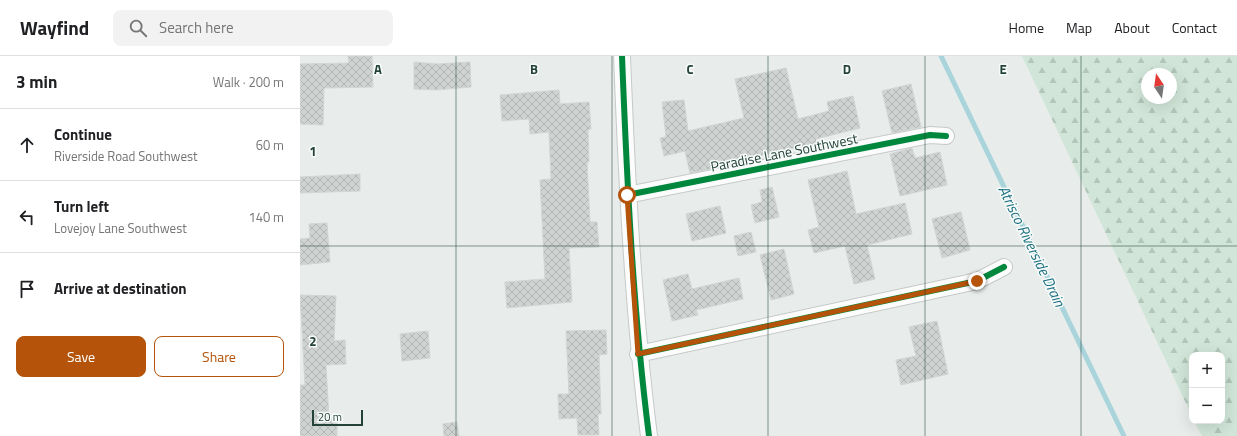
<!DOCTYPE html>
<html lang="en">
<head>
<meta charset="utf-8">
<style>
	:root { --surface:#fff; --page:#f2f2f2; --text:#202124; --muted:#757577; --line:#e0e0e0; --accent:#b45309 }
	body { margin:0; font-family:"Titillium Web",sans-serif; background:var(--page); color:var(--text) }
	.controls { position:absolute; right:12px; bottom:12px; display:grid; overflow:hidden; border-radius:8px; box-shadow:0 4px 16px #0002 }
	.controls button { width:36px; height:36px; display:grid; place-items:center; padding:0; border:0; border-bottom:1px solid var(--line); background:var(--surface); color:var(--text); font:20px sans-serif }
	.compass { position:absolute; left:841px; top:12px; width:36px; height:36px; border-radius:50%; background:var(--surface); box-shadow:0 4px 16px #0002; rotate:347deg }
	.scale { position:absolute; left:12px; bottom:10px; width:51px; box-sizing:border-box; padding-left:4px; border:2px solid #24423a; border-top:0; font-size:11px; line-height:14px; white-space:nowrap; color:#24423a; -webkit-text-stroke:3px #f7fbf9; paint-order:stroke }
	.stop { position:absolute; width:12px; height:12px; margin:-9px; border:3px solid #b45309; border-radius:50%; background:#fff }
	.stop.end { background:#b45309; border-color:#fff; box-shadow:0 1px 4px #0008 }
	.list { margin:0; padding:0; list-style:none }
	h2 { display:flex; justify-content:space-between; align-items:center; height:52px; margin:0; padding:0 16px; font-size:17px }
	h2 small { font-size:13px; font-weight:400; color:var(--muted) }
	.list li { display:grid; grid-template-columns:26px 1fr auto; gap:12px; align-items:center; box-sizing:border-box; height:72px; padding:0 16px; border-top:1px solid var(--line) }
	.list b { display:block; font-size:15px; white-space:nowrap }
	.list p { margin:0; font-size:13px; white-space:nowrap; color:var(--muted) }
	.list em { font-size:13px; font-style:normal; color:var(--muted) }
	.actions { display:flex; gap:8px; padding:12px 16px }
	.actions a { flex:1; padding:9px 0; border:1px solid var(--accent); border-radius:8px; text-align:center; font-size:14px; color:var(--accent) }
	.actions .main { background:var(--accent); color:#fff }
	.icon { flex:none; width:22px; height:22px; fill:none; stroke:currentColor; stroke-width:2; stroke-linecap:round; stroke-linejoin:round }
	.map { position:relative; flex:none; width:937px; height:380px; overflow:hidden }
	header { display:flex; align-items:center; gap:24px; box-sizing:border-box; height:56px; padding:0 20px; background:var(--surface); border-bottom:1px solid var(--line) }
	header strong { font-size:19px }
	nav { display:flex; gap:22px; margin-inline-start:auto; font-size:14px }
	.search { width:280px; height:36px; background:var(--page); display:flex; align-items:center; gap:10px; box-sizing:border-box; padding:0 14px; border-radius:8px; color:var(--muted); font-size:15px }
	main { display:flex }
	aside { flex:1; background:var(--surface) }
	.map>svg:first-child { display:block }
	.forest { fill:url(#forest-firs); fill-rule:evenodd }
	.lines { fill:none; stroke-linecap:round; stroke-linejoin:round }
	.stream { stroke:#a9d4db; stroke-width:5 }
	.building { fill:url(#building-cross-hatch); stroke:#d1d6d4 }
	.minor-casing { stroke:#c5cac8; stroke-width:18 }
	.minor { stroke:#fcfcfc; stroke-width:16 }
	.cycleway-casing { stroke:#f7fbf9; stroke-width:8 }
	.cycleway { stroke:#00873e; stroke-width:6 }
	.route { stroke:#b45309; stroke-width:5 }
	.grid { fill:none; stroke:#24423a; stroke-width:1; stroke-opacity:0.55 }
	.labels { text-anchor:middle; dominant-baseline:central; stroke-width:3; stroke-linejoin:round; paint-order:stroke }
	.street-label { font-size:14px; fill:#24423a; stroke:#f7fbf9 }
	.water-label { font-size:15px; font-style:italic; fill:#1c6f80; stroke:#f7fbf9 }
	.grid-label { font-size:13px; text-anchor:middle; font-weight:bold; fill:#24423a; stroke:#f7fbf9; stroke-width:3; stroke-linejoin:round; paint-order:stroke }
</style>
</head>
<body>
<header>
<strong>Wayfind</strong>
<div class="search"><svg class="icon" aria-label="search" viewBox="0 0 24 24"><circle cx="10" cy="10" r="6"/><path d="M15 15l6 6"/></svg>Search here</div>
<nav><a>Home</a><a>Map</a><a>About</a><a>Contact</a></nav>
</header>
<main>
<aside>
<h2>3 min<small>Walk · 200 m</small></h2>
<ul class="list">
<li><svg class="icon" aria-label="ahead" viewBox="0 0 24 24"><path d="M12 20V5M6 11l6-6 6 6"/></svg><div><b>Continue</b><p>Riverside Road Southwest</p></div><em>60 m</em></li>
<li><svg class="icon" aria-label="left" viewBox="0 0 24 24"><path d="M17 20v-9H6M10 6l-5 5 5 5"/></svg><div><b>Turn left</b><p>Lovejoy Lane Southwest</p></div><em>140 m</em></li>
<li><svg class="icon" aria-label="arrive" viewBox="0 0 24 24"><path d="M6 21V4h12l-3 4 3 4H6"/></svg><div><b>Arrive at destination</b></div></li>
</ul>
<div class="actions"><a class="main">Save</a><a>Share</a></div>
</aside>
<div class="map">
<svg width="937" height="380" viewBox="0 0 937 380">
	<defs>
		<pattern id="forest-firs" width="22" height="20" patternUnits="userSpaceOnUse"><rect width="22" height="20" fill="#d1e6d8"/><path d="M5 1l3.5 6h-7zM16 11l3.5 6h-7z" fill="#b3c6ba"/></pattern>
		<pattern id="building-cross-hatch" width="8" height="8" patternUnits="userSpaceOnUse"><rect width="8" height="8" fill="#cfd4d2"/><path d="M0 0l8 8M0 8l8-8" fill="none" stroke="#b2b7b5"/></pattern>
	</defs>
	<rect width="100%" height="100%" fill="#e8edeb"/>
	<path class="forest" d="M722,0H937V380H902L894,365H922V299H892V360ZM847,18H871V42H847Z"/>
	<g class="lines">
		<path class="stream" d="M641,0L824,380"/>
	</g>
	<g class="building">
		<path d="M48,0H72L73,31L24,32L23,69L0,68V8L49,7Z"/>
		<path d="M114,6L137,8L170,6L171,31L136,34L114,33Z"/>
		<path d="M486,12L498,63L529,55L527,46L553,40L560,72L516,83L518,87L445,103V106L390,117L385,95L364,100L360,82L366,81L362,46L384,44L388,75L444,62L435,23Z"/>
		<path d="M611,28L621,71L592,77L582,35Z"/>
		<path d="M259,34L260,48L289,46L291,73L288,74L289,106H287L290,166H297L299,191L269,192L272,246L207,252L205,226L245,223L240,124L251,123L249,76L230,78L229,63L202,65L200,39Z"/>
		<path d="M612,92L615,102L640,96L647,129L600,140L590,98Z"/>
		<path d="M547,115L556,158L605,147L612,178L567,189L575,223L554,228L545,190L514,197L508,174L519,171L508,124Z"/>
		<path d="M60,118V135L0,137V121Z"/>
		<path d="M472,131L479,161L455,167L451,149L462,146L460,134Z"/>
		<path d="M420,150L426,177L392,185L386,158Z"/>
		<path d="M661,156L670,194L642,202L632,163Z"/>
		<path d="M27,167L30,206L0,209V183L10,182L9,168Z"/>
		<path d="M451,176L456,196L438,200L434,180Z"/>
		<path d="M484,193L494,238L471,244L460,199Z"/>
		<path d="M388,218L392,233L439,222L443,243L396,254L398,259L372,265L363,224Z"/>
		<path d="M0,239L36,240L34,285L45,284L46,308L26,309L29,363H37V380H0V329H5Z"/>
		<path d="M637,265L648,318L601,329L596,304L616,300L609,271Z"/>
		<path d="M306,274L307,298L299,299L301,358H298L299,379H278L277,362L259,363L258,338H269L266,275Z"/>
		<path d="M128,275L130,302L102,305L100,278Z"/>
		<path d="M157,366L159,380H144L143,368Z"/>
	</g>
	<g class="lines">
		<defs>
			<g id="minor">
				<path d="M322,0C327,127 333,254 349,380"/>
				<path d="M327,139L630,79L646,80"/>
				<path d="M338,298L677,225L704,211"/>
			</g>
		</defs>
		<use href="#minor" class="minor-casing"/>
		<use href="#minor" class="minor"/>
		<defs>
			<g id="cycleway">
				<path d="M322,0C327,127 333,254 349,380"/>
				<path d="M327,139L630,79L646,80"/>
				<path d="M338,298L677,225L704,211"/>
			</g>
		</defs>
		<use href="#cycleway" class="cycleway-casing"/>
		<use href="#cycleway" class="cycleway"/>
	</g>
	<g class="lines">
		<path class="route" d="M327,139L338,298L677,225"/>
	</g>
	<path class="grid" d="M156,0V380M312,0V380M468,0V380M625,0V380M781,0V380M0,190H937"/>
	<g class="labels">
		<g class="street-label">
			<text transform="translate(484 96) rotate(-11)">Paradise Lane Southwest</text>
		</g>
		<g class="water-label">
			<text transform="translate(732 190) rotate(64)">Atrisco Riverside Drain</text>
		</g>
	</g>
	<g class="grid-label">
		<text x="78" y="18">A</text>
		<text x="234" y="18">B</text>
		<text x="390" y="18">C</text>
		<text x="547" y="18">D</text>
		<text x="703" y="18">E</text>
		<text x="13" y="100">1</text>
		<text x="13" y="290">2</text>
	</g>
</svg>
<div class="controls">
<button>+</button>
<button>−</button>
</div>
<svg class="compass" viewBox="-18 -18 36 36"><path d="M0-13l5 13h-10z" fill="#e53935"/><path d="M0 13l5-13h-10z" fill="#757577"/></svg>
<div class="scale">20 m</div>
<div class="stop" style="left:327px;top:139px"></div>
<div class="stop end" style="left:677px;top:225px"></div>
</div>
</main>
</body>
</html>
